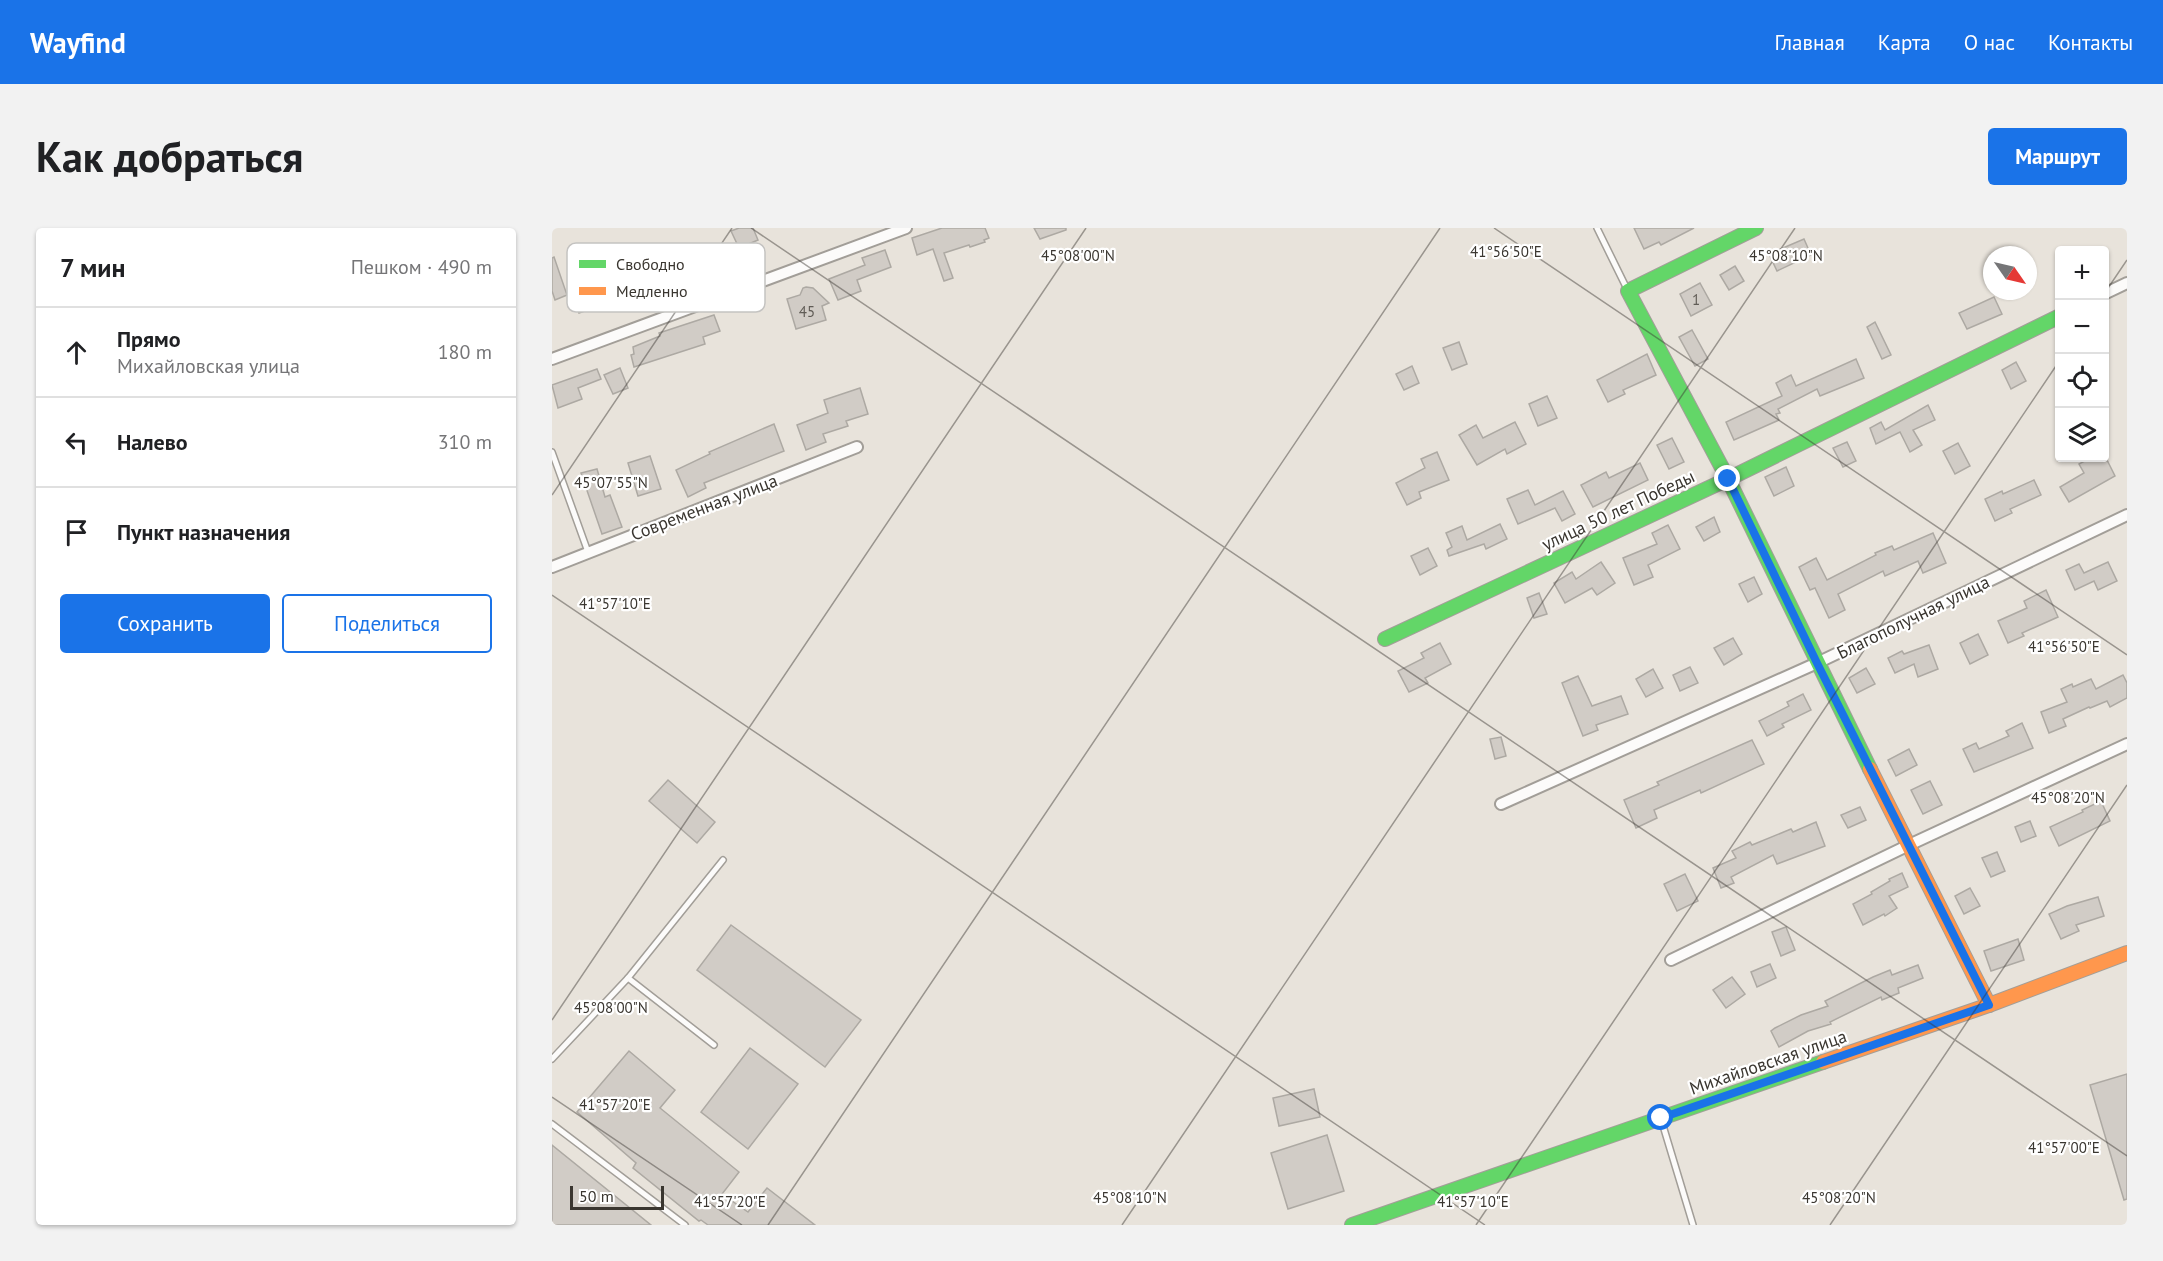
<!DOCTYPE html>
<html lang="ru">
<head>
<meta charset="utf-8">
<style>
	:root { --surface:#fff; --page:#f2f2f2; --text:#202124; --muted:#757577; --line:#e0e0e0; --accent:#1a73e8 }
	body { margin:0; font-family:"PT Sans",sans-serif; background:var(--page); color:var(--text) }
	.controls { position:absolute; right:18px; top:18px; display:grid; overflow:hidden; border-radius:6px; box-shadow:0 2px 4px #0004 }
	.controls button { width:54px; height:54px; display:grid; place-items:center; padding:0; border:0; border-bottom:2px solid var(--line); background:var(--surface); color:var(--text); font:30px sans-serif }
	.compass { position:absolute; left:1431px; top:18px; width:54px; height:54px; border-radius:50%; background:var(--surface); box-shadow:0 2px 4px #0004; rotate:124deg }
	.scale { position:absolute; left:18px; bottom:15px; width:94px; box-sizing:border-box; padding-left:6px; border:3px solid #3a3630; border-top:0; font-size:16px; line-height:21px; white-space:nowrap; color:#3a3630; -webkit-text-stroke:4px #fff; paint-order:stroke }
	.stop { position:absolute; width:18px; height:18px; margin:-14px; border:4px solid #1a73e8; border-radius:50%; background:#fff }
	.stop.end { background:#1a73e8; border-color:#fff; box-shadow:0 2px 6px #0008 }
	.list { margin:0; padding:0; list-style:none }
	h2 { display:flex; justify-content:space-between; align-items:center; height:78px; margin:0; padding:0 24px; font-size:26px }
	h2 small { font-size:20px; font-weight:400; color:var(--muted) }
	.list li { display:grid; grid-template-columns:39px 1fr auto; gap:18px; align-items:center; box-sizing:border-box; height:90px; padding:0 24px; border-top:2px solid var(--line) }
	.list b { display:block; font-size:22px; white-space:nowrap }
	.list p { margin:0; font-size:20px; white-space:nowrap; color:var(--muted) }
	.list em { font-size:20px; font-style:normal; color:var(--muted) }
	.actions { display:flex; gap:12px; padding:18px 24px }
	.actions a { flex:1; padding:14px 0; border:2px solid var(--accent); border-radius:6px; text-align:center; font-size:21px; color:var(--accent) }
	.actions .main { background:var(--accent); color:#fff }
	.icon { flex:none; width:33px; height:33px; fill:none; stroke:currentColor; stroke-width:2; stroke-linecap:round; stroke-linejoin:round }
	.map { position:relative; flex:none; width:1575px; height:997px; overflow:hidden; border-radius:6px }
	header { display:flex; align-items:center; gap:36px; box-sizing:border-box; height:84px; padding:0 30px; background:var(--accent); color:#fff }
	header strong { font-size:28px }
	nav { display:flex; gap:33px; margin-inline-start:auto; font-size:21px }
	.intro { display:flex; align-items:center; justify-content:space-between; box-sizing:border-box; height:144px; padding:0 36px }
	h1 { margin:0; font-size:42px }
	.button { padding:15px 27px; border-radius:6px; background:var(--accent); color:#fff; font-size:21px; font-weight:700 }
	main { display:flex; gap:36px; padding:0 36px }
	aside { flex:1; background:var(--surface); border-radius:6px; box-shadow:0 2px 4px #0004 }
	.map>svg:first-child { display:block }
	.building { fill:#d1ccc6; stroke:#ada9a3; stroke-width:1.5 }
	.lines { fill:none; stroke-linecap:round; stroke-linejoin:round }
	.lane-casing { stroke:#a29e98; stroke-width:8 }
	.street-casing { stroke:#a29e98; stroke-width:14 }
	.fast-casing { stroke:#a29e98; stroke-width:16 }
	.slow-casing { stroke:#a29e98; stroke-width:16 }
	.lane { stroke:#fcfbfa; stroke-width:5 }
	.street { stroke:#fcfbfa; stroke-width:10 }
	.fast { stroke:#63d668; stroke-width:14 }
	.slow { stroke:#ff974d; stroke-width:14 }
	.route { stroke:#1a73e8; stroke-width:8 }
	.ticks { fill:none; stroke:#3a3630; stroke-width:1.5; stroke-opacity:0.45 }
	.labels { text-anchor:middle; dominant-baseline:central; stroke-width:4.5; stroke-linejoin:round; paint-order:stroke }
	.number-label { font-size:15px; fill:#605c56 }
	.street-label { font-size:18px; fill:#3a3630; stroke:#fff }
	.key { fill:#fff; stroke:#c4c3c1; stroke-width:1.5 }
	.key-label { font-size:16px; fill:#3a3630 }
	.ticks-label { font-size:15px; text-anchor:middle; fill:#3a3630; stroke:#fff; stroke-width:4.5; stroke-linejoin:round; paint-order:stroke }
</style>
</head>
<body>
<header>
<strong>Wayfind</strong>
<nav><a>Главная</a><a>Карта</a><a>О нас</a><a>Контакты</a></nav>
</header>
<div class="intro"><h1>Как добраться</h1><a class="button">Маршрут</a></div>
<main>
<aside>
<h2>7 мин<small>Пешком · 490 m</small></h2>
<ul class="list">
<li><svg class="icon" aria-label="ahead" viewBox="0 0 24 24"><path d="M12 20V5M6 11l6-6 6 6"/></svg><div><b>Прямо</b><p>Михайловская улица</p></div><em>180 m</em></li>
<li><svg class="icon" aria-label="left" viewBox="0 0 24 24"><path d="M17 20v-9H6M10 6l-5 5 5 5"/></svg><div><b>Налево</b></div><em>310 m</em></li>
<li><svg class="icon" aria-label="arrive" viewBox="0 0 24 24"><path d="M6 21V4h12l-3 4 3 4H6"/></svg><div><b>Пункт назначения</b></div></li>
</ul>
<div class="actions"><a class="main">Сохранить</a><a>Поделиться</a></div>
</aside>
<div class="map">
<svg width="1575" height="997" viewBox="0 0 1575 997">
	<rect width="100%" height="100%" fill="#e8e3db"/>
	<g class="building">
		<path d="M187,0H201L206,12L187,20L179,3Z"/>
		<path d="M390,0H433L437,10L432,12L433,14L418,19L417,17L392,25L401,50L392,53L381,21L365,27L360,10Z"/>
		<path d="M482,0H514V2L488,11Z"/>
		<path d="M1082,0H1142L1109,17L1107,14L1092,21Z"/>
		<path d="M1252,11L1259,27L1225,43L1217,26Z"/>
		<path d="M333,22L339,39L305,52L309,63L286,72L277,51L313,37L310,30Z"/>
		<path d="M2,29L15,67L3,72L0,63V30Z"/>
		<path d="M1183,38L1192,53L1177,62L1168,47Z"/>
		<path d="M74,43L83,68L64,75L42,64L47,78L27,85L20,66L64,51L63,47Z"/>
		<path d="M1148,55L1160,77L1139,88L1128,66Z"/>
		<path d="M254,59L261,60L277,75L270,78L274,92L244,101L235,71L248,67L251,60Z"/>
		<path d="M1442,69L1450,86L1415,101L1407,85Z"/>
		<path d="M162,87L168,103L151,109L153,116L82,139L79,127L82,126L81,119L108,108L107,105Z"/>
		<path d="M1323,94L1339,127L1330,131L1315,99Z"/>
		<path d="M1140,102L1156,131L1143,138L1127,109Z"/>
		<path d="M907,114L915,136L900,142L891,120Z"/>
		<path d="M1095,126L1104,147L1071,162L1073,166L1056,174L1045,152Z"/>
		<path d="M1304,131L1312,150L1268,168L1265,161L1226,181L1228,185L1224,186L1227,192L1182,212L1174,194L1230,168L1224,155L1239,147L1244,158Z"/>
		<path d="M1464,134L1474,153L1459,161L1450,142Z"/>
		<path d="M860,138L867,155L852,162L844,146Z"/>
		<path d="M68,140L76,160L61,166L52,147Z"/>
		<path d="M45,141L49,151L26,160L30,171L6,180L0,157Z"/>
		<path d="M308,160L316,186L294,193L296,198L271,206L274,214L254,222L245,197L276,185L272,172Z"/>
		<path d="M995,168L1005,190L986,198L977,176Z"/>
		<path d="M1376,177L1383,192L1361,202L1370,217L1358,224L1348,204L1324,216L1318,200L1329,194L1333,202Z"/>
		<path d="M963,194L974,216L955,226L953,221L925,237L907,207L924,197L931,210Z"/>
		<path d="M222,196L232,223L152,255L154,260L136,269L124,242L158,226L157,224Z"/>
		<path d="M1120,210L1132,234L1117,241L1105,217Z"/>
		<path d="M1295,214L1304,233L1291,239L1281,220Z"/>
		<path d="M1406,215L1418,238L1403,246L1391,223Z"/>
		<path d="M885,224L897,252L867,264L869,270L855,277L844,255L873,240L869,231Z"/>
		<path d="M98,228L109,261L86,268L76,235Z"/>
		<path d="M1538,230H1554L1563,248L1517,274L1508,259L1532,245L1527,236Z"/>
		<path d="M1088,235L1096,252L1041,279L1029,257L1054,244L1057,250Z"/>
		<path d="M1234,239L1242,258L1222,268L1213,249Z"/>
		<path d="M45,241L53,269L58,267L70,299L50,306L29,245Z"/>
		<path d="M1482,252L1489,267L1458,281L1460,285L1443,293L1433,271L1450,263L1451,266Z"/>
		<path d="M976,262L983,277L1011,263L1023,286L1010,293L1003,280L966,296L955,271Z"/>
		<path d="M1162,289L1168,304L1152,313L1144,299Z"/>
		<path d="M948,296L955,311L934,321L932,316L897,328L895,322L900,319L894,305L910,298L915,312Z"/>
		<path d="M1116,297L1128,321L1096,337L1101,349L1082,357L1071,330L1105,316L1100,305Z"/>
		<path d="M1381,305L1394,335L1371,345L1366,333L1333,348L1331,343L1286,366L1293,382L1277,390L1263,360L1258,362L1247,339L1264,330L1275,352L1324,327L1323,325L1340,318L1342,322Z"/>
		<path d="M876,320L885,338L868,347L859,328Z"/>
		<path d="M1049,334L1063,355L1045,367L1040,360L1013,375L1002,355L1020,344L1024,351Z"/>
		<path d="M1556,334L1565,353L1546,362L1542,353L1523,362L1514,342L1527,336L1532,345Z"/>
		<path d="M1202,349L1210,366L1196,374L1187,356Z"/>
		<path d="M1494,362L1506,389L1470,405L1472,408L1456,415L1446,393L1475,380L1472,373Z"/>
		<path d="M987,365L995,386L982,390L975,370Z"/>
		<path d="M1426,406L1436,427L1418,436L1408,415Z"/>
		<path d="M1181,410L1190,426L1172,437L1162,420Z"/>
		<path d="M888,415L899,436L873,450L876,455L857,464L846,443L872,430L869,425Z"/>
		<path d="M1377,417L1386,441L1366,449L1362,436L1343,445L1336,430L1350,423L1352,426Z"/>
		<path d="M1138,439L1146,455L1128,463L1121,447Z"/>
		<path d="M1314,440L1323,456L1305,465L1297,450Z"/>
		<path d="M1101,441L1111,460L1094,469L1084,451Z"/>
		<path d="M1571,447L1575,455V470L1558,479L1555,473L1538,480L1537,479L1511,491L1514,498L1497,505L1489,484L1515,474L1509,461L1520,456L1521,459L1539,451L1544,461Z"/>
		<path d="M1026,448L1040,478L1069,468L1076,486L1044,497L1046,502L1031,508L1010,455Z"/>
		<path d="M1251,466L1259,482L1230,496L1232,499L1215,508L1207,493L1237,478L1235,474Z"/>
		<path d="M1470,495L1481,520L1422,544L1411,521L1424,515L1427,521L1457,508L1454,503Z"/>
		<path d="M949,509L954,528L943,531L938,511Z"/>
		<path d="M1200,512L1212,536L1149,565L1148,562L1102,582L1105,590L1084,600L1072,572L1107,557L1105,554Z"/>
		<path d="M1357,521L1365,537L1344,548L1336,532Z"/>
		<path d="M116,552L163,594L145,615L97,573Z"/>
		<path d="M1378,553L1390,577L1371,586L1359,562Z"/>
		<path d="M1549,573L1558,593L1507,618L1498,599L1531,584L1530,582Z"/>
		<path d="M1308,579L1314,592L1296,600L1289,587Z"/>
		<path d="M1478,593L1484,608L1469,614L1463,599Z"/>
		<path d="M1264,594L1273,618L1225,636L1221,627L1179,649L1182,655L1169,660L1161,640L1184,630L1180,623L1198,614L1200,617L1239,601L1241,604Z"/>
		<path d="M1445,624L1453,643L1439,649L1430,630Z"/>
		<path d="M1350,645L1356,659L1337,668L1345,680L1333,688L1332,686L1311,697L1301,676L1320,666L1319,664L1338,653L1337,651Z"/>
		<path d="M1133,646L1146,673L1125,683L1112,656Z"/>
		<path d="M1418,660L1428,678L1412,686L1403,668Z"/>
		<path d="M1546,669L1552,688L1524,697L1527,703L1509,711L1497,686L1515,678Z"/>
		<path d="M179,697L309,792L273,839L145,742Z"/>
		<path d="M1234,699L1243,722L1229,728L1220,704Z"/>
		<path d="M1466,711L1472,732L1439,743L1432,723Z"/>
		<path d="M1218,736L1224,750L1205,759L1199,744Z"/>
		<path d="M1366,737L1371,750L1346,760L1347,765L1330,772L1329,769L1278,794L1279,796L1256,803L1227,819L1219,803L1223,800L1249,787L1276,778L1273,773L1321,749L1338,742L1340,747Z"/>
		<path d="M1180,749L1193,766L1174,780L1161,762Z"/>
		<path d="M198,820L246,856L196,921L149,884Z"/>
		<path d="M77,823L123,862L108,880L187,944L170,966L196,984L215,960L263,997H156L149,992L147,993L81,940L84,935L25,884Z"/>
		<path d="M1575,846V971L1572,972L1538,857Z"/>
		<path d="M762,861L768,889L727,898L721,870Z"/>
		<path d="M775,907L792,963L736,981L719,925Z"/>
		<path d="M0,917L99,997H0Z"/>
	</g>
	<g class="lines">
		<defs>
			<g id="lane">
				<path d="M1045,0L1075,61"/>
				<path d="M0,224L36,324"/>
				<path d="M76,750L162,817"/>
				<path d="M0,831L76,750L171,632"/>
				<path d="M1109,891L1141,997"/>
				<path d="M0,896L133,997"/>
			</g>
			<g id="street">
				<path d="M1552,66L1575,55"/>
				<path d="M0,131L354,0"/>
				<path d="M0,339L305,219"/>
				<path d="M949,576L1265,435L1575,287"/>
				<path d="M1119,732L1357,617L1575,516"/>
			</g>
			<g id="fast">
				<path d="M1204,0L1076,63L1176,251L1318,541"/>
				<path d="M833,411L1176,251L1508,88"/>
				<path d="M800,997L1271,834"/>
			</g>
			<g id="slow">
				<path d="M1318,541L1437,777"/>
				<path d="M1271,834L1437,777L1575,725"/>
			</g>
		</defs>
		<use href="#lane" class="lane-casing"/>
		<use href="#street" class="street-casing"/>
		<use href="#fast" class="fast-casing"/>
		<use href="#slow" class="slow-casing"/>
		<use href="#lane" class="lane"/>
		<use href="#street" class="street"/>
		<use href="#fast" class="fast"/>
		<use href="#slow" class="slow"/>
	</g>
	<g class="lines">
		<path class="route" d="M1109,890L1437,777L1265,435L1176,251"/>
	</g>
	<path class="ticks" d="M199,0L1575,928M942,0L1575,427M1552,66L1575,32M0,267L180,0M0,367L933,997M0,792L534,0M0,869L190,997M216,997L888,0M570,997L1243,0M924,997L1508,132M1278,997L1575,557"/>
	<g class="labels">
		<g class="number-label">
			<text x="1144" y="71">1</text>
			<text x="255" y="83">45</text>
		</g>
		<g class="street-label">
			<text transform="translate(152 279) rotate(-21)">Современная улица</text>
			<text transform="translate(1066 282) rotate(-25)">улица 50 лет Победы</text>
			<text transform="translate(1361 389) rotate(-26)">Благополучная улица</text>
			<text transform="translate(1216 834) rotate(-19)">Михайловская улица</text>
		</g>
	</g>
	<rect x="15" y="15" width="198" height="69" rx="9" class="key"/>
	<rect x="27" y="32" width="27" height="8" fill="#63d668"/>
	<rect x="27" y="59" width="27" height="8" fill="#ff974d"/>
	<g class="key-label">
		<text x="64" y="42">Свободно</text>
		<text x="64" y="69">Медленно</text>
	</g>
	<g class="ticks-label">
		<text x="954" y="29">41°56'50"E</text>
		<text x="526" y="33">45°08'00"N</text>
		<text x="1234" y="33">45°08'10"N</text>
		<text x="59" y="260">45°07'55"N</text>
		<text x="63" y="381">41°57'10"E</text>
		<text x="1512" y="424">41°56'50"E</text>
		<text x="1516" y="575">45°08'20"N</text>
		<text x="59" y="785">45°08'00"N</text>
		<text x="63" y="882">41°57'20"E</text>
		<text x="1512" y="925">41°57'00"E</text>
		<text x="578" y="975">45°08'10"N</text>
		<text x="1287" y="975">45°08'20"N</text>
		<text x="178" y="979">41°57'20"E</text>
		<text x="921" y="979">41°57'10"E</text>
	</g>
</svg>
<div class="controls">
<button>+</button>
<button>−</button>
<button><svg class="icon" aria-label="locate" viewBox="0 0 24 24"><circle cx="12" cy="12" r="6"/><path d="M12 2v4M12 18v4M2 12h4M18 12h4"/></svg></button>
<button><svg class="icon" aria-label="layers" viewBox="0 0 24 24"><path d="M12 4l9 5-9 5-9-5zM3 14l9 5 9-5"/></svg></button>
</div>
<svg class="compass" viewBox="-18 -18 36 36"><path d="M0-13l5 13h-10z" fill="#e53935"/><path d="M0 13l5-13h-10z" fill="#757577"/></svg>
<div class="scale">50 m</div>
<div class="stop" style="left:1109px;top:890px"></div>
<div class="stop end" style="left:1176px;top:251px"></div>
</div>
</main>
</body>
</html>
